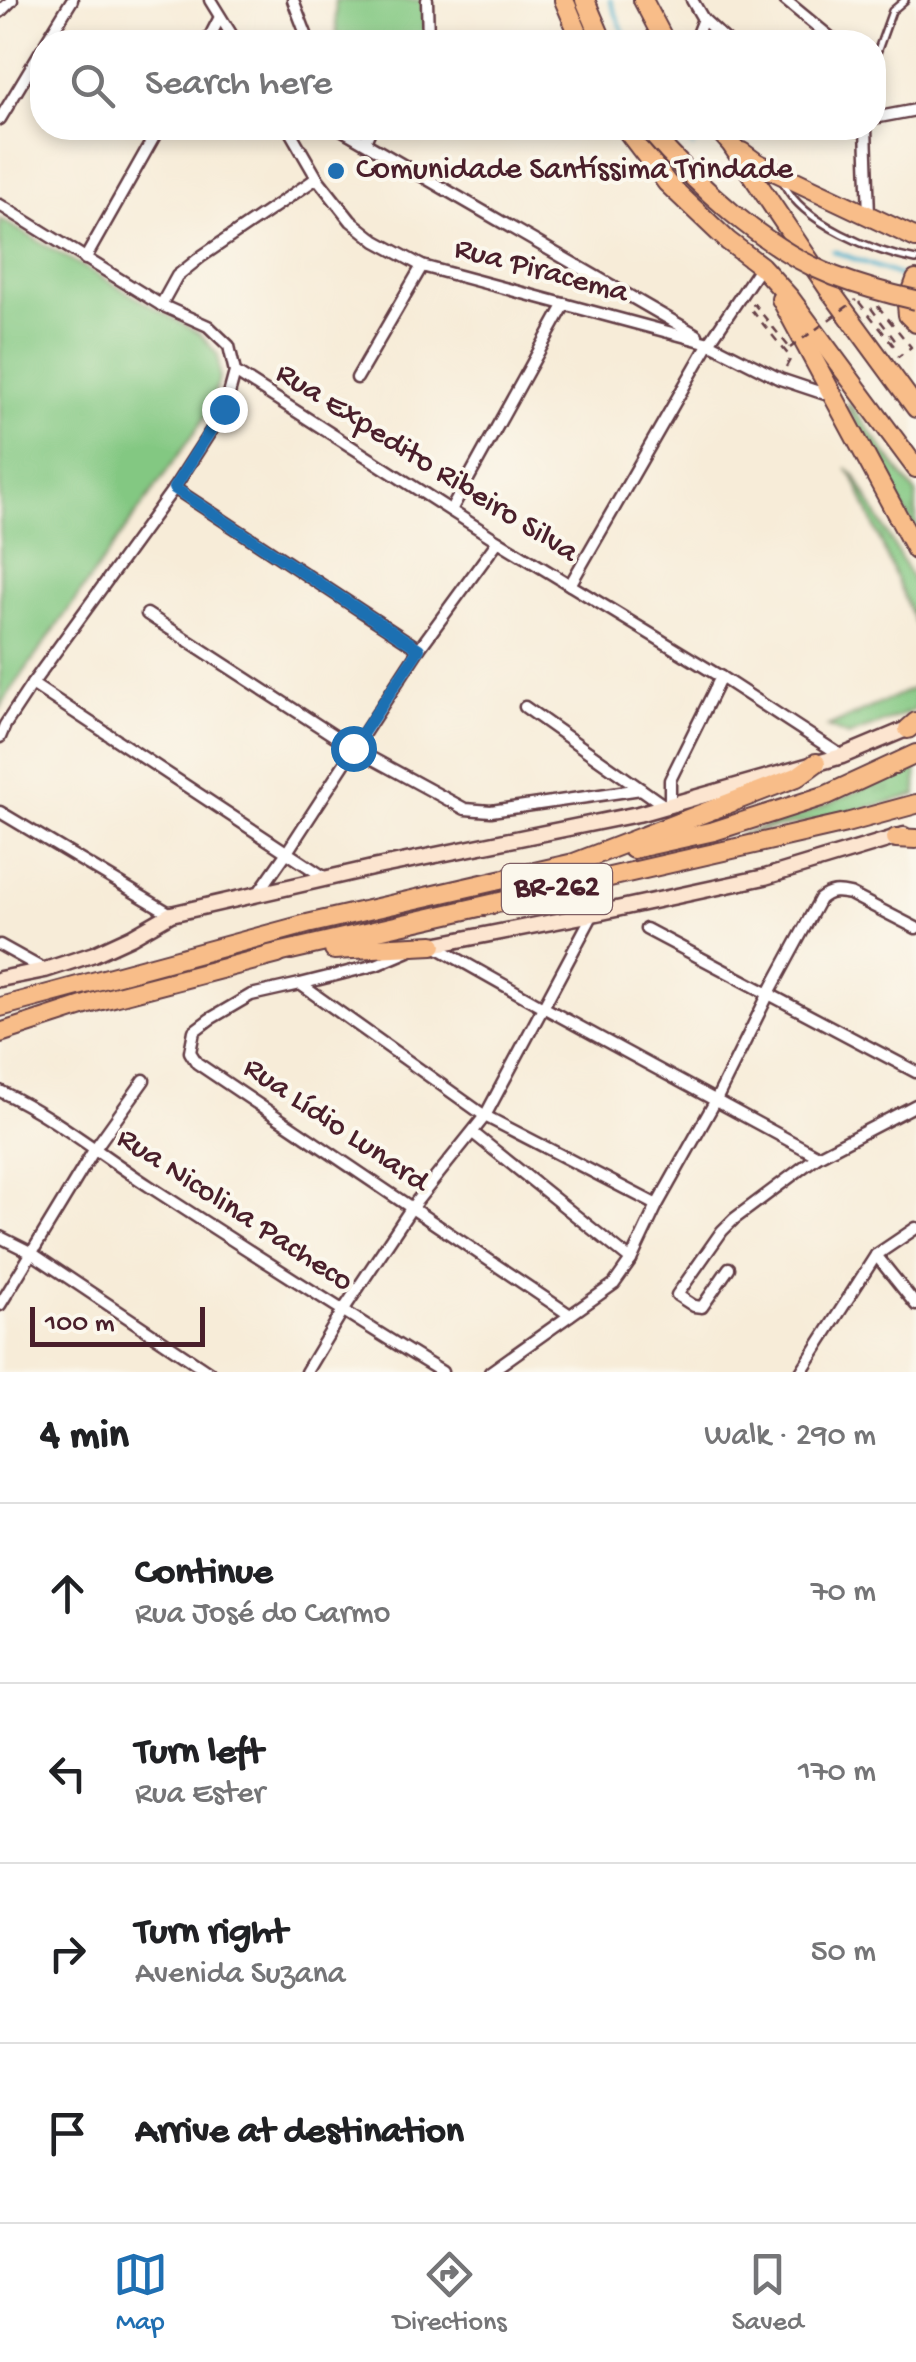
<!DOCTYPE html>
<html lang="en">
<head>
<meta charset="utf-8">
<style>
	:root { --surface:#fff; --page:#f2f2f2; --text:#202124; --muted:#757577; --line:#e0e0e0; --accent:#1f6fb2 }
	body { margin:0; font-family:"Gochi Hand",sans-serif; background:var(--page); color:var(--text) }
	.scale { position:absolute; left:30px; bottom:25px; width:175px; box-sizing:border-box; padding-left:10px; border:5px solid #4a1f2b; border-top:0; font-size:28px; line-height:35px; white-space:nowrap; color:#4a1f2b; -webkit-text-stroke:8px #fbf7ec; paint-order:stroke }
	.stop { position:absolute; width:30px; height:30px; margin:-22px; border:8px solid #1f6fb2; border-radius:50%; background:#fff }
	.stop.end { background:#1f6fb2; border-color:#fff; box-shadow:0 2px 10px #0008 }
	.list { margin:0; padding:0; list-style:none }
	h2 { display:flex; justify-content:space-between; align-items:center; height:130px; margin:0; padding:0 40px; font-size:42px }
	h2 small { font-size:32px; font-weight:400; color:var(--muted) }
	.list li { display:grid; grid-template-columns:65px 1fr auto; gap:30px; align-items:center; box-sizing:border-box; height:180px; padding:0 40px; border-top:2px solid var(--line) }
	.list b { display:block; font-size:38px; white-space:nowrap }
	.list p { margin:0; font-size:32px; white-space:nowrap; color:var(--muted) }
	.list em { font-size:32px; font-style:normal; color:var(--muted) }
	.icon { flex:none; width:55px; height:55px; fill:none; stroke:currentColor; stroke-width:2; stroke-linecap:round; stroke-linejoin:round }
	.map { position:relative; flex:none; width:916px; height:1372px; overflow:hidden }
	.search { position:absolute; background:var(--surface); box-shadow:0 5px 15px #0003; left:30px; right:30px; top:30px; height:110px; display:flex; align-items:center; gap:25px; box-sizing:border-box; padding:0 35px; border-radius:40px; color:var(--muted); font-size:38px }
	.sheet { height:850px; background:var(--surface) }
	nav { display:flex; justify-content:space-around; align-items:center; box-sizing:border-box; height:140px; border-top:2px solid var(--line); background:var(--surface); font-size:28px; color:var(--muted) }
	nav a { display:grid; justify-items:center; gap:5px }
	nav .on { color:var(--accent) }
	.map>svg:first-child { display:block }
	.grass { fill:url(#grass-tufts); stroke:#667456; stroke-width:2.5 }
	.pitch { fill:#83c882; stroke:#667456; stroke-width:2.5 }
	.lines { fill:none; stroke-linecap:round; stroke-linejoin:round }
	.stream { stroke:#4fb2ce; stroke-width:4 }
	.lane-casing { stroke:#643e45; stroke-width:10 }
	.street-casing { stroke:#643e45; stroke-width:15 }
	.secondary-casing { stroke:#643e45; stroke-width:19 }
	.highway-casing { stroke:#643e45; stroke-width:22 }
	.path { stroke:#643e45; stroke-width:2.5; stroke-dasharray:8 8; stroke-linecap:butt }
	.lane { stroke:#fff; stroke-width:5 }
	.street { stroke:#fff; stroke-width:10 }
	.secondary { stroke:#fce5d0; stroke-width:14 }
	.highway { stroke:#f8bd89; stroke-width:18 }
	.highway-bridge-casing { stroke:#643e45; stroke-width:22; stroke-linecap:butt }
	.path-bridge { stroke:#643e45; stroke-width:2.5; stroke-dasharray:8 8; stroke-linecap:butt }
	.highway-bridge { stroke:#f8bd89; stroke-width:18 }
	.route { stroke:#1f6fb2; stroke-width:12 }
	.poi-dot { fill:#1f6fb2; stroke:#fbf7ec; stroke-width:4 }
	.labels { text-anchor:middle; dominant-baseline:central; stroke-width:8; stroke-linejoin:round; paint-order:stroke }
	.shield { fill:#fbf7ec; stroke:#7f6065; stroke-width:2.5 }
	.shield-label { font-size:30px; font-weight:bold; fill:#4a1f2b }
	.poi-label { font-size:32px; fill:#4a1f2b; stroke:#fbf7ec; text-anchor:start }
	.street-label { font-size:32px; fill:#4a1f2b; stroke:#fbf7ec }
</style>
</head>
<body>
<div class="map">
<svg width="916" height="1372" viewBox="0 0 916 1372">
	<defs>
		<pattern id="grass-tufts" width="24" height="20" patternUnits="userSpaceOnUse" patternTransform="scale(2.5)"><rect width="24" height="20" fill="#83c882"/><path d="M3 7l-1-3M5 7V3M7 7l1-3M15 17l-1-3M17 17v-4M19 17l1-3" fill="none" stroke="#73ab70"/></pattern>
	</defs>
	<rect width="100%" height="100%" fill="#fbf7ec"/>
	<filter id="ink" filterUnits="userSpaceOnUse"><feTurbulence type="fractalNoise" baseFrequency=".01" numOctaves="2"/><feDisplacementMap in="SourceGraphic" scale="20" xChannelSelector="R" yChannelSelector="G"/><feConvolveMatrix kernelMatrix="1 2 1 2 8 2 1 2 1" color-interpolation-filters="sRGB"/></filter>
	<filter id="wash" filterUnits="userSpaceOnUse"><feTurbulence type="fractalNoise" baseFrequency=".0048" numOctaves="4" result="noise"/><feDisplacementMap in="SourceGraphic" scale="40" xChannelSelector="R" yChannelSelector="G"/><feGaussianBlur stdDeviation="2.25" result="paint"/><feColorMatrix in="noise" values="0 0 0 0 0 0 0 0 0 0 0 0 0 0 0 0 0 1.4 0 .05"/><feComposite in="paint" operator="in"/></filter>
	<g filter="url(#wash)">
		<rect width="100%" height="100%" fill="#f7ecd8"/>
		<g class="grass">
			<path d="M849,403L916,494V532L846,405Z"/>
			<path d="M846,468L856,477L916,586V626L854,478Z"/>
			<path d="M916,687V709L913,711L848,736L828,727Z"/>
			<path d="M916,766V795L837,816L739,835L802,815Z"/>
		</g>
		<g class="pitch">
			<path d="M335,0H423L426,42H337Z"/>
			<path d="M0,219L200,334L218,355L220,378L204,419L5,699L0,710Z"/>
		</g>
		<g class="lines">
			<g class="stream">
				<path d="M610,0L628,42"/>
				<path d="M679,128L693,147"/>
				<path d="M833,251L904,277"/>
			</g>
		</g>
	</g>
	<g filter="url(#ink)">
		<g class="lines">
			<defs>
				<g id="lane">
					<path d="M874,61L892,11L905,0"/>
					<path d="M784,184C803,223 874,252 916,260"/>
				</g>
				<g id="street">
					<path d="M210,0L236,42"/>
					<path d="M293,0L309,42"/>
					<path d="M427,0L428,42"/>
					<path d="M692,0L703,19L728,42"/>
					<path d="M785,0L836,42"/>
					<path d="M0,12L12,0"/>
					<path d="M46,42L72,0"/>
					<path d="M207,42L220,17"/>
					<path d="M694,42L703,19"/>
					<path d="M874,118L916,110"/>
					<path d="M0,119L42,49"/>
					<path d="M288,128L317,178L351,221L376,241L422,266L709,343L780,379L831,396"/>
					<path d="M339,128L697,335"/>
					<path d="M866,128L869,216"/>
					<path d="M365,142L371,128"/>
					<path d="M0,205L161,305L208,326L229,346L235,372L498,541L721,677L842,756"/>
					<path d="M85,259L159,128"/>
					<path d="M161,305L177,276L202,256L317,178"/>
					<path d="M357,378L422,266"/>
					<path d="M174,488L419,649"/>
					<path d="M451,510L565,304"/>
					<path d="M570,585L709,343L761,266"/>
					<path d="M147,614L353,748L465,809L491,811L641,789"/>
					<path d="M32,684L327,879"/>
					<path d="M525,707L665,806"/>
					<path d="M0,737L5,725L32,684L174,488L225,409L235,372"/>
					<path d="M670,804V780L721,677"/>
					<path d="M0,812L171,914"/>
					<path d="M259,892L287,852L419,649L498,541"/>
					<path d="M646,929L916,1072"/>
					<path d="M0,945L45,970"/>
					<path d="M433,945L543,1007L818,1156"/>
					<path d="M300,984L376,965L409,951"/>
					<path d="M0,1091C53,1116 100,1154 149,1186C246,1249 343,1312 442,1372"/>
					<path d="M473,1133L631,1260"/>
					<path d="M0,1237L30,1252L209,1372"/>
					<path d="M876,1255L916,1305"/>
					<path d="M729,1268L702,1307L694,1306L677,1295L722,1231L734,1219L818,1156L916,1105"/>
					<path d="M0,1305L94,1150L144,1080"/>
					<path d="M570,1315L197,1063L190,1052L194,1031L210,1019L251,995L300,984L485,1116L657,1205"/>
					<path d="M306,1372L342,1312L412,1207L485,1116L593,914"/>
					<path d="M490,1372L614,1284L631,1260L657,1205L716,1100L769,993L820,899C830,891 837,891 850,894L916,928"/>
					<path d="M801,1372L876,1255L916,1228"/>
				</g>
				<g id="secondary">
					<path d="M433,945L593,914L765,877L904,835"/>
					<path d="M0,979L45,970L94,954L131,937L171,914L372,868L638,814L842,756L916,725"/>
				</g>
				<g id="highway">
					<path d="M564,0L582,42"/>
					<path d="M585,0L603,42"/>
					<path d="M643,0L665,42"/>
					<path d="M625,128L667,183L728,241L761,266L790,298L916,468"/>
					<path d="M717,128L731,144L828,288L916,408"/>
					<path d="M742,152L757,163L916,238"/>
					<path d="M916,280L907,305L908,315L916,323"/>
					<path d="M781,299L916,550"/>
					<path d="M908,729L916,722"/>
					<path d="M896,838L916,839"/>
					<path d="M633,849L714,831L827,795L916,754"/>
					<path d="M334,950L433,945"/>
					<path d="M269,955L846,823L916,804"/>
					<path d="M0,1007L307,924L574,863L797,777L816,763"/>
					<path d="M0,1033L98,1001L278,954"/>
				</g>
			</defs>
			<use href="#lane" class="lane-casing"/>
			<use href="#street" class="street-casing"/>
			<use href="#secondary" class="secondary-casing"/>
			<use href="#highway" class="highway-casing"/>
			<g class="path">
				<path d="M859,302L894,346L897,343L871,308L877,305L911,347L898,357"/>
				<path d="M786,367L791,358L749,307L754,304L789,347"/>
			</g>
			<use href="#lane" class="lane"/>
			<use href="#street" class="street"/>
			<use href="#secondary" class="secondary"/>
			<use href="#highway" class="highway"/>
			<defs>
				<path id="highway-bridge" d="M647,128C696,185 763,248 834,276C860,286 889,294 916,300"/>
			</defs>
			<use href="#highway-bridge" class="highway-bridge-casing"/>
			<path class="path-bridge" d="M790,348L856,300"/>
			<use href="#highway-bridge" class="highway-bridge"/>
		</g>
	</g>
	<g class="lines" filter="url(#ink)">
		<path class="route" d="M224,409L174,488L419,649L353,748"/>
	</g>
	<circle class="poi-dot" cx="336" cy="171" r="10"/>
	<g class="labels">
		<rect class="shield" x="502" y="864" width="110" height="50" rx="8"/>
		<g class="shield-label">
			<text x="557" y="889">BR-262</text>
		</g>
		<g class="poi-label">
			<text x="356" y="171">Comunidade Santíssima Trindade</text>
		</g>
		<g class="street-label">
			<text transform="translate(541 272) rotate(15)">Rua Piracema</text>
			<text transform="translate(426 464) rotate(32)">Rua Expedito Ribeiro Silva</text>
			<text transform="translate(335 1126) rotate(34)">Rua Lídio Lunard</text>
			<text transform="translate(234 1211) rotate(33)">Rua Nicolina Pacheco</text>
		</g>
	</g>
</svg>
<div class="scale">100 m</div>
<div class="stop" style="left:353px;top:748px"></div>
<div class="stop end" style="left:224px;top:409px"></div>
<div class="search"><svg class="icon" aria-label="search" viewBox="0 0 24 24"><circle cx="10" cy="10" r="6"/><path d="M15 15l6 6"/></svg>Search here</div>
</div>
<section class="sheet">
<h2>4 min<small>Walk · 290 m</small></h2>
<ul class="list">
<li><svg class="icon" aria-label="ahead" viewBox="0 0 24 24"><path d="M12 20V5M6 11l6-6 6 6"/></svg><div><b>Continue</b><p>Rua José do Carmo</p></div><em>70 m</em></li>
<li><svg class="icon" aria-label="left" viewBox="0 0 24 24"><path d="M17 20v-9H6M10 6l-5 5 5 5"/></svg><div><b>Turn left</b><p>Rua Ester</p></div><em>170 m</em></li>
<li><svg class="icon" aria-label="right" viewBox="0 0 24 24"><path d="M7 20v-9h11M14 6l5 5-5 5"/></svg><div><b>Turn right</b><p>Avenida Suzana</p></div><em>50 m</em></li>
<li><svg class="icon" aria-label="arrive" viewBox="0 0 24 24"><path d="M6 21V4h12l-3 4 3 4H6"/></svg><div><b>Arrive at destination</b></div></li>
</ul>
</section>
<nav>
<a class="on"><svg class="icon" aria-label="map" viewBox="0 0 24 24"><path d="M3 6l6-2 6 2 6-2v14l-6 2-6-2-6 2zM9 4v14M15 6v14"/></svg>Map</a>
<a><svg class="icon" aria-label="directions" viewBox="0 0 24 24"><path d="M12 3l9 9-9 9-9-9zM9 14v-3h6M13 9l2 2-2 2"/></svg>Directions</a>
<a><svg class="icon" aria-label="saved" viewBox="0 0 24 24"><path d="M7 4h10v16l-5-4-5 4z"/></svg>Saved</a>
</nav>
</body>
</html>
